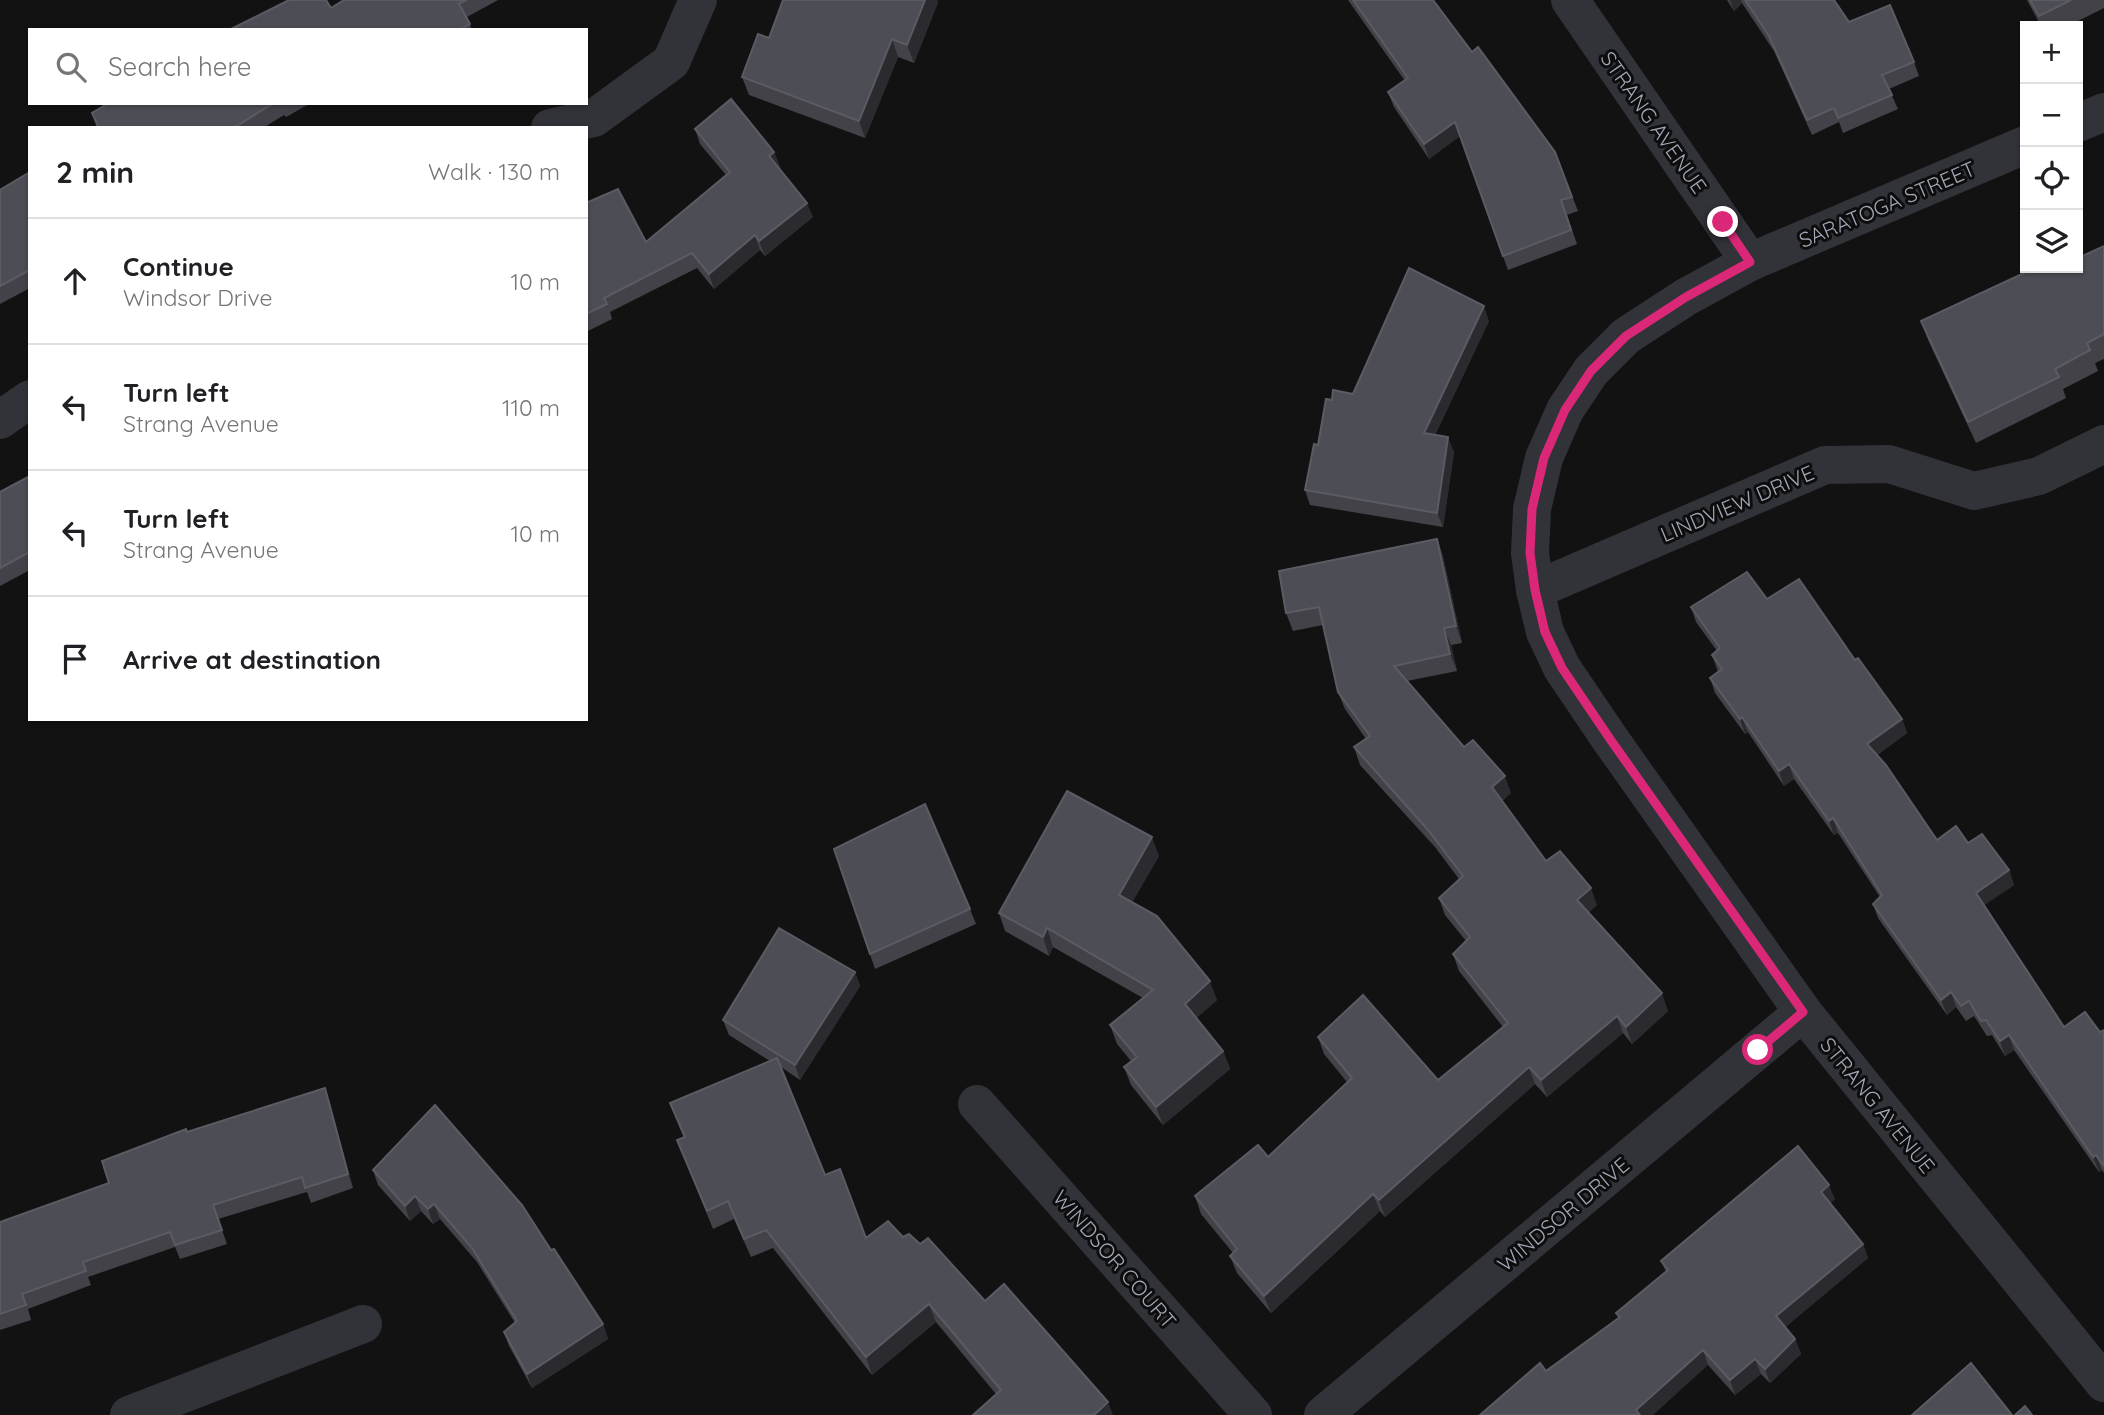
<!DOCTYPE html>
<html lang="en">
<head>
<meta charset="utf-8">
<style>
	:root { --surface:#fff; --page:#f6f6f6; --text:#202124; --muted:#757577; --line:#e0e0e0 }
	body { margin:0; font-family:Quicksand,sans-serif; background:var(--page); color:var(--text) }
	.controls { position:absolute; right:21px; top:21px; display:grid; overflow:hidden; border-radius:0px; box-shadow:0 2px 5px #0004 }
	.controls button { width:63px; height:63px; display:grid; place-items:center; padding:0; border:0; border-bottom:2px solid var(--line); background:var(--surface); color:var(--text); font:35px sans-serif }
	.stop { position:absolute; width:21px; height:21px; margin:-16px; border:5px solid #db2777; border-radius:50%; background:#fff }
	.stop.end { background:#db2777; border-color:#fff; box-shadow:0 2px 7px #0008 }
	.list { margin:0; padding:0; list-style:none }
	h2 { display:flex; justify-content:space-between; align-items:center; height:91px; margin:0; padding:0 28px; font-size:30px }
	h2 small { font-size:23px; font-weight:400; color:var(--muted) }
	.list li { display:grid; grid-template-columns:46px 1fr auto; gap:21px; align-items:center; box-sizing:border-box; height:126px; padding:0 28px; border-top:2px solid var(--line) }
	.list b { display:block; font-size:26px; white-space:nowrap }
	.list p { margin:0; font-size:23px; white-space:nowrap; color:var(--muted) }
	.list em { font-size:23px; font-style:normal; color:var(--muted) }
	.icon { flex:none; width:38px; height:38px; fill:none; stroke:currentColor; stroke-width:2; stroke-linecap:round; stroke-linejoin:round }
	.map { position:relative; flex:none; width:2104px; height:1415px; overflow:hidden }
	.search { position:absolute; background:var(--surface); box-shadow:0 2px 5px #0004; left:28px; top:28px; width:560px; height:77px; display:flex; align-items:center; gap:18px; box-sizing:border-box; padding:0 24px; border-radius:0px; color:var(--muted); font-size:26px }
	.panel { position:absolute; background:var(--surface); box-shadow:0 2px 5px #0004; left:28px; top:126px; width:560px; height:595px; border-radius:0px }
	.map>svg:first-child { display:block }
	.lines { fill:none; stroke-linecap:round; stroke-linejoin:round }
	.street { stroke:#323339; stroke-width:38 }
	.wall { fill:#434249 }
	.shaded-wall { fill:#2b2b2f }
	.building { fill:#4d4d55; stroke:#5b5b64; stroke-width:2 }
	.route { stroke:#db2777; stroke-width:9 }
	.labels { text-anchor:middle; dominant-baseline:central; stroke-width:6; stroke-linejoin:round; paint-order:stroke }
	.street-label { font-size:21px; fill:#a2a6b5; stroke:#0d0d0e }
</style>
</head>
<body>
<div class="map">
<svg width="2104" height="1415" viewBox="0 0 2104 1415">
	<rect width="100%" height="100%" fill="#121213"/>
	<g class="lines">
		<g class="street">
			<path d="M1570,0L1750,262"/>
			<path d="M2078,123L2104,112"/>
			<path d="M550,128L594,118L671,62L698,0"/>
			<path d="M2025,145L1750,262L1686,297L1626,336L1591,371L1565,410L1544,458L1532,509L1530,553L1535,590L1545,632L1562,668L1610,739L1803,1012L2104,1383"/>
			<path d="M0,420L30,399"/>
			<path d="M1535,590L1825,465L1889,464L1974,491L2039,476L2104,444"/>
			<path d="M977,1104L1253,1415"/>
			<path d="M129,1415L363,1324"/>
			<path d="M1323,1415L1803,1012"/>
		</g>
	</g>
	<g class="wall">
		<path d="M344,0H498L467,17L472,30H229L331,8Z"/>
		<path d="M783,0H937L938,2L914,63L898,57L865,138L749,95L742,77L769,38Z"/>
		<path d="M1348,0H1433L1472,52L1555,152L1578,211L1567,215L1577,244L1508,270L1460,136L1429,159L1394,107L1388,92L1405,81Z"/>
		<path d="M1727,0H1834L1849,22L1914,62L1919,76L1889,89L1898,109L1843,133L1839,122L1812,135L1774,51L1742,3L1734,11Z"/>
		<path d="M2027,0H2104V8L2068,26H2041Z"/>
		<path d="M109,103H311L286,117L284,115L263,128H97L92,113Z"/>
		<path d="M695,129L774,152L780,167L778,168L813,217L765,256L760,250L714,289L697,268L610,312L612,319L586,332V203L646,242L726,175L700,144Z"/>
		<path d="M30,172V288L0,304V190Z"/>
		<path d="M2104,246V359L2095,363L2098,371L2063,389L2066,398L1976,443L1929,342L1921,321L2052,270Z"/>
		<path d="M1489,321L1435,435L1454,452L1443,527L1310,505L1305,490L1332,400L1353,394Z"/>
		<path d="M30,476V570L0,586V492Z"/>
		<path d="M1437,539L1443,556L1462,643L1451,645L1457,671L1407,681L1464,747L1511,793L1502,801L1546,861L1597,905L1588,913L1668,1011L1632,1044L1623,1033L1547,1097L1535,1084L1385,1217L1380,1211L1271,1313L1237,1273L1230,1256L1233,1253L1201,1214L1195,1196L1268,1157L1347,1082L1324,1054L1318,1037L1438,1080L1503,1027L1459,971L1453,954L1466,941L1445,915L1439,898L1459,879L1435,847L1360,765L1354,747L1366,739L1345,709L1338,692L1323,625L1293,631L1286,613Z"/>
		<path d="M1767,599L1855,660L1902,719L1907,733L1877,755L1937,840L1968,843L2009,870L2014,885L1984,905L2064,1027L2100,1032L2104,1030V1173L2102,1170L2099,1172L2014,1050L2005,1056L1992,1035L1987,1036L1974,1016L1966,1021L1956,1007L1947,1015L1878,918L1873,904L1880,897L1838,833L1834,835L1794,779L1784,786L1748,732L1745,734L1715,693L1710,678L1718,672L1712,655L1717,651L1696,622L1691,607Z"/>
		<path d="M834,849L970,909L976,924L875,969Z"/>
		<path d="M1159,856L1132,902L1217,1000L1196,1018L1223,1051L1230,1069L1163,1125L1131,1085L1124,1067L1131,1061L1117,1044L1110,1025L1143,998L1053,947L1049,956L1005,931L999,913Z"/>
		<path d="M855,972L860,986L800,1080L781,1067L825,1175L866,1238L903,1237L920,1244L985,1301L1108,1402L996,1394L936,1322L872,1375L773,1248L751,1257L734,1219L713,1229L677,1140L684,1138L670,1103L770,1061L729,1035L723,1020Z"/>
		<path d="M325,1088L330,1103L353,1188L311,1203L307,1192L218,1219L227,1244L180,1259L175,1247L88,1277L91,1285L28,1309L31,1320L0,1330V1222L109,1183L187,1132Z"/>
		<path d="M373,1170L551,1250L603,1324L608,1339L532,1388L509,1346L504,1332L515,1323L477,1262L440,1219L433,1224L421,1211L410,1221L378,1185Z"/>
		<path d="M1835,1199L1830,1203L1863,1244L1868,1258L1785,1327L1795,1339L1801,1354L1770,1383L1761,1374L1735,1395L1708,1365L1546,1371L1618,1318L1616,1313L1666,1272L1661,1261Z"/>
	</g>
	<g class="shaded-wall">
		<path d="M925,0H937L938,2L914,63L907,45Z"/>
		<path d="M1730,0H1741L1742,3L1734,11Z"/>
		<path d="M892,39L898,57L865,138L859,121Z"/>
		<path d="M1455,122L1460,136L1429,159L1424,144Z"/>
		<path d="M774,152L780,167L774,171L769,156Z"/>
		<path d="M807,203L813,217L765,256L759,241Z"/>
		<path d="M755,235L760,250L714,289L709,274Z"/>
		<path d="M1484,306L1489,321L1429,448L1424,433Z"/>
		<path d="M1448,437L1454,452L1443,527L1437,513Z"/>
		<path d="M1437,539L1443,556L1462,643L1456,626Z"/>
		<path d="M1444,628L1451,645L1457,671L1450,654Z"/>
		<path d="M1742,717L1748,732L1745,734L1740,719Z"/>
		<path d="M1902,719L1907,733L1872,758L1867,744Z"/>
		<path d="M1789,764L1794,779L1784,786L1779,771Z"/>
		<path d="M1505,776L1511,793L1498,804L1492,787Z"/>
		<path d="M1833,818L1838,833L1834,835L1829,821Z"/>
		<path d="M1152,837L1159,856L1126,913L1119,895Z"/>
		<path d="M2009,870L2014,885L1981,907L1976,893Z"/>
		<path d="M1591,888L1597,905L1583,917L1577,900Z"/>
		<path d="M1047,928L1053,947L1049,956L1043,937Z"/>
		<path d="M855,972L860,986L800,1080L795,1065Z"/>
		<path d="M1210,981L1217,1000L1191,1023L1185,1004Z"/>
		<path d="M1951,992L1956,1007L1947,1015L1941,1000Z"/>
		<path d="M1662,993L1668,1011L1632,1044L1626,1027Z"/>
		<path d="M1617,1016L1623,1033L1547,1097L1541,1080Z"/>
		<path d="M2009,1035L2014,1050L2005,1056L2000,1041Z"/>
		<path d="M1223,1051L1230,1069L1163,1125L1156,1107Z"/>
		<path d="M1529,1067L1535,1084L1385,1217L1379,1200Z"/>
		<path d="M325,1088L330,1103L353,1188L348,1174Z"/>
		<path d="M2096,1155L2102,1170L2099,1172L2093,1157Z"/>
		<path d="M1829,1185L1835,1199L1826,1207L1821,1192Z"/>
		<path d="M1373,1194L1380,1211L1271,1313L1264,1296Z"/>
		<path d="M415,1196L421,1211L410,1221L405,1206Z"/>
		<path d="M434,1204L440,1219L433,1224L428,1209Z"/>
		<path d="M1863,1244L1868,1258L1781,1331L1776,1316Z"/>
		<path d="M929,1304L936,1322L872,1375L866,1357Z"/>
		<path d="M603,1324L608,1339L532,1388L527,1374Z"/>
		<path d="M1795,1339L1801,1354L1770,1383L1765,1369Z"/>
		<path d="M1703,1350L1708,1365L1653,1415H1638L1636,1410Z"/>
		<path d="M1755,1359L1761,1374L1735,1395L1730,1380Z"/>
		<path d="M1108,1402L1113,1415H1094Z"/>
	</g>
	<g class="building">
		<path d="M289,0H326L331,8L344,0H466L459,4L470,24L460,30H229Z"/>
		<path d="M783,0H925L907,45L892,39L859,121L742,77L758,34L769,38Z"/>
		<path d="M1353,0H1433L1472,52L1478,47L1555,152L1572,197L1561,200L1571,230L1503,256L1455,122L1424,144L1388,92L1408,78Z"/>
		<path d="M1745,0H1834L1849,22L1890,5L1914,62L1882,75L1892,95L1838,118L1834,108L1807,120L1769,36Z"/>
		<path d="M2030,0H2071L2039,16Z"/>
		<path d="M731,99L774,152L769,156L807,203L759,241L755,235L709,274L692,253L604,298L607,304L586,314V203L618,189L646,242L730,172L695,129Z"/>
		<path d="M109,103H274L233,128H99L92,113Z"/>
		<path d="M30,172V270L0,286V190Z"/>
		<path d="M2104,246V334L2087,343L2090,350L2055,369L2059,377L1968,422L1921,321L2035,268H2050L2052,270L2057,268H2078V258Z"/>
		<path d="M1409,268L1484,306L1424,433L1448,437L1437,513L1305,490L1314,444L1318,445L1326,399L1332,400L1333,390L1353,394Z"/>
		<path d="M30,476V552L0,568V492Z"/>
		<path d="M1437,539L1456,626L1444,628L1450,654L1394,666L1464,747L1473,740L1505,776L1492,787L1546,861L1560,851L1591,888L1577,900L1662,993L1626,1027L1617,1016L1541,1080L1529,1067L1379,1200L1373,1194L1264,1296L1230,1256L1237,1249L1195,1196L1258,1145L1268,1157L1352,1078L1318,1037L1363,995L1438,1080L1508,1023L1453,954L1470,937L1439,898L1463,876L1428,830L1354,747L1370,736L1338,692L1319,607L1286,613L1279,571Z"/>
		<path d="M1747,572L1767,599L1799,579L1855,660L1858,658L1902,719L1867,744L1886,765L1937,840L1956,826L1968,843L1982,834L2009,870L1976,893L2064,1027L2085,1012L2100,1032L2104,1030V1166L2096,1155L2093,1157L2009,1035L2000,1041L1986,1020L1981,1021L1969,1001L1961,1006L1951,992L1941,1000L1873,904L1882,895L1833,818L1829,821L1789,764L1779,771L1742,717L1740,719L1710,678L1722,669L1712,655L1720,648L1691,607Z"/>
		<path d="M1067,791L1152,837L1119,895L1157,916L1210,981L1185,1004L1223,1051L1156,1107L1124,1067L1137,1057L1110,1025L1153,990L1047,928L1043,937L999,913Z"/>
		<path d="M925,804L970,909L870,954L834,849Z"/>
		<path d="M779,928L855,972L795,1065L723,1020Z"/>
		<path d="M777,1058L825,1175L840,1169L866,1238L888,1221L903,1237L909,1234L920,1244L928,1238L985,1301L1004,1284L1108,1402L1094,1415H973L1001,1390L929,1304L866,1357L766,1230L744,1239L728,1201L707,1211L677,1140L685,1137L670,1103Z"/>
		<path d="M325,1088L348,1174L305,1188L302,1177L213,1205L222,1230L175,1245L170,1232L83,1262L86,1271L22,1294L26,1305L0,1314V1222L109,1183L102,1161L186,1129L187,1132Z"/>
		<path d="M435,1105L522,1205L551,1250L554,1249L603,1324L527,1374L504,1332L517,1321L472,1248L434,1204L428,1209L415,1196L405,1206L373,1170Z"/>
		<path d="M1798,1146L1829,1185L1821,1192L1863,1244L1776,1316L1795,1339L1765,1369L1755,1359L1730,1380L1703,1350L1636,1410L1640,1415H1480L1540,1363L1546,1371L1620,1317L1616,1313L1668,1270L1661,1261Z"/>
		<path d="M1971,1363L2012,1415H1912Z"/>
		<path d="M2025,1406L2032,1415H2015Z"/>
	</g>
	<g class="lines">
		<path class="route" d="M1723,222L1750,262L1686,297L1626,336L1591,371L1565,410L1544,458L1532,509L1530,553L1535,590L1545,632L1562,668L1610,739L1803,1012L1758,1050"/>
	</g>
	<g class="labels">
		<g class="street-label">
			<text transform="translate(1654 122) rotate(55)">STRANG AVENUE</text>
			<text transform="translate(1887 204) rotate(-23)">SARATOGA STREET</text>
			<text transform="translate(1737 503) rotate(-23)">LINDVIEW DRIVE</text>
			<text transform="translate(1878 1105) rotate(51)">STRANG AVENUE</text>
			<text transform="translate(1563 1214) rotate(-40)">WINDSOR DRIVE</text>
			<text transform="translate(1115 1259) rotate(49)">WINDSOR COURT</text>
		</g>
	</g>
</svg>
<div class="controls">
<button>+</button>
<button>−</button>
<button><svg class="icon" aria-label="locate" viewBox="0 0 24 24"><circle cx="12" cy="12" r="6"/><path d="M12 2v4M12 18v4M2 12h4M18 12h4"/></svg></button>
<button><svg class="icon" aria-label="layers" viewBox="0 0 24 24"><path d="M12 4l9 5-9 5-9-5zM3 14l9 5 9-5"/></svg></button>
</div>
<div class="stop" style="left:1758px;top:1050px"></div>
<div class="stop end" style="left:1723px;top:222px"></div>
<div class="search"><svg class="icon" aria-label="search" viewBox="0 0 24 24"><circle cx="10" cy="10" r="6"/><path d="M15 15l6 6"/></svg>Search here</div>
<section class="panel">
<h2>2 min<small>Walk · 130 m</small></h2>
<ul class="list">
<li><svg class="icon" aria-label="ahead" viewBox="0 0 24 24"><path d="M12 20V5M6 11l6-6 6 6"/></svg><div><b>Continue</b><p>Windsor Drive</p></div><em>10 m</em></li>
<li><svg class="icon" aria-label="left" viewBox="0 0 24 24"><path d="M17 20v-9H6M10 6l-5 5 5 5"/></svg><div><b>Turn left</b><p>Strang Avenue</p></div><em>110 m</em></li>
<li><svg class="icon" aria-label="left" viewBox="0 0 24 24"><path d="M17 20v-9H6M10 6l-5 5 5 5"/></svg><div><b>Turn left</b><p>Strang Avenue</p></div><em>10 m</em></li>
<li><svg class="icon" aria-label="arrive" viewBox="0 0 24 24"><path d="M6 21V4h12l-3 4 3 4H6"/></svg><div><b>Arrive at destination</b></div></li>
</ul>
</section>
</div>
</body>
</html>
